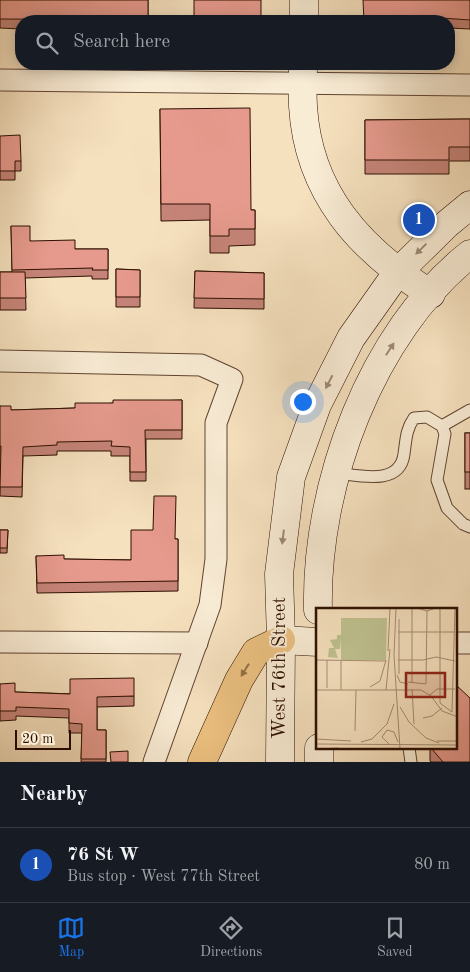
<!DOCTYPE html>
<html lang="en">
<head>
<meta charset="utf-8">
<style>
	:root { --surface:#171b24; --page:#242831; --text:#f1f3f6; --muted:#9ea1a6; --line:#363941; --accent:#1a73e8 }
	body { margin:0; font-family:"Old Standard TT",serif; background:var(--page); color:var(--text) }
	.scale { position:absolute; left:15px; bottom:12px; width:56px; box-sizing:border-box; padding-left:5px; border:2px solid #2d0f00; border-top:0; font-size:14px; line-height:18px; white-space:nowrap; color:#2d0f00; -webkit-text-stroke:4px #f9ecd5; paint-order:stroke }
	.you { position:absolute; left:302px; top:401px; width:18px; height:18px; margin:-12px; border:4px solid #fff; border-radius:50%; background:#1a73e8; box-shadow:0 0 0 8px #1a73e833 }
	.badge { display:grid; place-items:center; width:32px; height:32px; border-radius:50%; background:var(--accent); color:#fff; font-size:16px; font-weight:700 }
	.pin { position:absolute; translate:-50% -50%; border:2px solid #fff; box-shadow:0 1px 5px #0006 }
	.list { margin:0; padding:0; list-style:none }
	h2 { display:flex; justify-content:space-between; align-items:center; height:65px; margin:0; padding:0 20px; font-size:21px }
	h2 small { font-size:16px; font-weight:400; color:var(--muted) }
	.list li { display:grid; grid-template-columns:32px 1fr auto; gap:15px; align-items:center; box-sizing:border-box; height:75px; padding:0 20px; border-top:1px solid var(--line) }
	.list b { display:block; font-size:19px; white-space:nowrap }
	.list p { margin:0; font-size:16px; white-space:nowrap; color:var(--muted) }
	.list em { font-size:16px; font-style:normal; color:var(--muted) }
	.icon { flex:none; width:28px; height:28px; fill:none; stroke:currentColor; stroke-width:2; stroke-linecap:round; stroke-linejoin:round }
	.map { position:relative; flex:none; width:470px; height:762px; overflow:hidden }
	.search { position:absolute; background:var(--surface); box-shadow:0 2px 12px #0003; left:15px; right:15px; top:15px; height:55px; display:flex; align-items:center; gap:12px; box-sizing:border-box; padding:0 18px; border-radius:20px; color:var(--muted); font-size:19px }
	.sheet { height:140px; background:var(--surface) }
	nav { display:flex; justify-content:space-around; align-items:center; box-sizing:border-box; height:70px; border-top:1px solid var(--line); background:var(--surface); font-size:14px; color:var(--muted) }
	nav a { display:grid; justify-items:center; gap:2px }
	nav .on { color:var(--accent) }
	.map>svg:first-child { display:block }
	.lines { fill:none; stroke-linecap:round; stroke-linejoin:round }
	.lane-casing { stroke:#5f4430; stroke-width:13 }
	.street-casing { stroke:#5f4430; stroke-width:23 }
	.secondary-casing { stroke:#2d0f00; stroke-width:29 }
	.highway-casing { stroke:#2d0f00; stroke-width:29 }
	.lane { stroke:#f9ecd5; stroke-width:11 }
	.street { stroke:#f9ecd5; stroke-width:21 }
	.secondary { stroke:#f9ecd5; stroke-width:28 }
	.highway { stroke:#ebc080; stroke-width:28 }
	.wall { fill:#c68479; stroke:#2d0f00 }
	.building { fill:#e69a8d; stroke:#2d0f00 }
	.oneway { fill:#9d8975 }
	.oneway2 { fill:#967046 }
	.labels { text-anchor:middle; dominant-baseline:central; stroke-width:4; stroke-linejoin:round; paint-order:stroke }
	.street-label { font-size:19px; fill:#2d0f00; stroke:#f9ecd5 }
	.inset-road { fill:none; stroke:#a68d73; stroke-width:1 }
	.view { fill:#8f2418; fill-opacity:0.15; stroke:#8f2418; stroke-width:2.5 }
	.inset-edge { fill:none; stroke:#2d0f00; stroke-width:2.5 }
</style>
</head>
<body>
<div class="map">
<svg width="470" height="762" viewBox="0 0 470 762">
	<rect width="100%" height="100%" fill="#f6e1bf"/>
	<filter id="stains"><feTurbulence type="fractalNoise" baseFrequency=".004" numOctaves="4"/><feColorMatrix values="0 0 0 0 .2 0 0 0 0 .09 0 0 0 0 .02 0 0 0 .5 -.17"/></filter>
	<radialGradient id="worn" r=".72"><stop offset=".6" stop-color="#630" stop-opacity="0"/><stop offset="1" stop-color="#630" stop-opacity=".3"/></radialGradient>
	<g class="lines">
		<defs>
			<g id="lane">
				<path d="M442,426L470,410"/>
				<path d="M336,473C358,475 400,487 404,454C406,440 406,429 414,418L427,417L442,426L445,434L437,480L447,508L463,524L470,527"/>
				<path d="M409,748L411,762"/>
			</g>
			<g id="street">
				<path d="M0,80L470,85"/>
				<path d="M0,361L201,365L232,379L216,423V559L210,605L154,762"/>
				<path d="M0,642L197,643"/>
				<path d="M456,643H470"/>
			</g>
			<g id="secondary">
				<path d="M304,21V0"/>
				<path d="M303,64C303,78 302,92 303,106C308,193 360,250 431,294"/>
				<path d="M318,610C315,485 371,333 470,254"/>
				<path d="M281,640L318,642"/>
				<path d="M319,748V762"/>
				<path d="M280,762L281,640L279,574L291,477L317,405L351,338L397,273L447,224L470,205"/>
			</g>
			<path id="highway" d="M202,762L239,680L256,652L281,640"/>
		</defs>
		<use href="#lane" class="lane-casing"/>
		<use href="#street" class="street-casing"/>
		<use href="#secondary" class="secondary-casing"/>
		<use href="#highway" class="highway-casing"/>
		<use href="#lane" class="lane"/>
		<use href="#street" class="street"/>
		<use href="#secondary" class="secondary"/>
		<use href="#highway" class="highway"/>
	</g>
	<g class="wall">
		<path d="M0,0H148V21H21V29L0,28Z"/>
		<path d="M470,0V29L449,28V21H364Z"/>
		<path d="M160,109L251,210H255V245L229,246V253H210V220L161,221Z"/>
		<path d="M470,119V161H449V174H365V120Z"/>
		<path d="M0,136L21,161V171H15V180H0Z"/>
		<path d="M11,226L30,241L75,249H108V279H92V276L25,278L26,310H0V272H12Z"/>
		<path d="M116,269L140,270V307H116Z"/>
		<path d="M195,271L264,273V309L194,308Z"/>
		<path d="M182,400V439H146V481H130V456H111V451H57V455L23,456L22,497L0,496L1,455H0V406L11,410L75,408L113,403Z"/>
		<rect x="465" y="433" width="5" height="56"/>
		<path d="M0,530H8L7,553H0Z"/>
		<path d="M175,539H178V591L37,593L36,556L64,559L131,560Z"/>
		<path d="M0,684L15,692L134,696V706L97,707V730H106V762H81L82,733H69V718L16,716V720L0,721Z"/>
		<path d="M430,748H456L470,762H431L430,761Z"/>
	</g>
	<g class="building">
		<path d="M0,0H148V20L0,19Z"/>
		<path d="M194,0H261V21L194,20Z"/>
		<path d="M363,0H470V20L441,18L364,21Z"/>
		<path d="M250,108L251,210H255V229H229V236H210V204H161L160,109Z"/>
		<path d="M470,119V147H449V160H365V120Z"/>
		<path d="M20,135L21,161H15V171H0V136Z"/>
		<path d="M11,226H30V241L75,240V249H108V270H92L93,268L12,270Z"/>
		<path d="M116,269L140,270V297H116Z"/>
		<path d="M195,271L264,273V299L194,298Z"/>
		<path d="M0,272H25L26,298H0Z"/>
		<path d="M113,400H182V430H145L146,472H130V447L111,446L112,441L57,442V445L23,447L22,487H0L1,446H0V406H11V410L75,408V403H113Z"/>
		<rect x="465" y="433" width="5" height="39"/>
		<path d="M154,496H176L175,539H178V581L37,583L36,556L64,555V559L131,560V530H153Z"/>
		<path d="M0,530H8L7,548H0Z"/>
		<path d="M134,678V696L97,697V730H106V759H81L82,724L69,723V709L16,707V711H0V684L15,683V692L70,694V679Z"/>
		<path d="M456,685L470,698V762H443L431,748H456Z"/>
		<path d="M128,751V762H111L110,752Z"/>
	</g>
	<defs><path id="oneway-solid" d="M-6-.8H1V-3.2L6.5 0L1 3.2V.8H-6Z" transform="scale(1.25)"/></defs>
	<g class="oneway">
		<use href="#oneway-solid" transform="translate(421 249) rotate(136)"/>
		<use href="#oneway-solid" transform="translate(390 349) rotate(-57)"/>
		<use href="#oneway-solid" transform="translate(329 382) rotate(117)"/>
		<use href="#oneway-solid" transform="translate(283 537) rotate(97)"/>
	</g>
	<use class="oneway2" href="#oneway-solid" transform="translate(245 670) rotate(122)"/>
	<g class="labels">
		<g class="street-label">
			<text transform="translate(280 668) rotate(-90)">West 76th Street</text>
		</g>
	</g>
	<g transform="translate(316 608)">
		<rect width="141" height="141" fill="#f6e1bf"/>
		<path d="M25,10H71L70,52H25V31L24,41H19L22,50L12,49L13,40H18L14,32L21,31V27H25Z" fill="#bfc290"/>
		<path class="inset-road" d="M80,0L78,47L84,141M101,0L111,3L120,0M124,0V95L136,104L139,0M83,11V66M82,24H139M72,43L74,0M0,52L70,53M11,52V80M82,52H107L120,49L139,53M25,53V82M81,67L84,74L92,76M92,74L110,76L111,3M96,75V0M54,79L64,73L70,52M96,81L98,116M0,82H105L115,88L126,103L142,109M70,82L74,41M114,87L121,81H139M84,99L93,114L110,130L123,135M107,110L116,108L126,100M39,123L40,82M0,131L35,133M121,133H142M45,134L56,131L71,116L78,96M0,136L142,137M73,136L66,129L71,122L78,124L82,134M3,141L22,140"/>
		<path class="view" d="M90,65H129V89H90Z"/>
		<rect width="141" height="141" class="inset-edge"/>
	</g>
	<rect width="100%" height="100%" filter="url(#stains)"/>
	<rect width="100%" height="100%" fill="url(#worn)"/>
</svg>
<div class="scale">20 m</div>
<div class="you"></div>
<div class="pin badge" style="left:419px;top:220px;background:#1a4fb4">1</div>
<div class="search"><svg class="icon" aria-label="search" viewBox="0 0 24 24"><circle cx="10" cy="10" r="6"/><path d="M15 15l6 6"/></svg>Search here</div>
</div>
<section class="sheet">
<h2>Nearby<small></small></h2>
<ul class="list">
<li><span class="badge" style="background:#1a4fb4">1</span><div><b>76 St W</b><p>Bus stop · West 77th Street</p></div><em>80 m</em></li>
</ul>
</section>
<nav>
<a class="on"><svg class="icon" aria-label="map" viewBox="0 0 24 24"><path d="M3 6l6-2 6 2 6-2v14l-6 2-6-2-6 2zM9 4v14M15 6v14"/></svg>Map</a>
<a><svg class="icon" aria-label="directions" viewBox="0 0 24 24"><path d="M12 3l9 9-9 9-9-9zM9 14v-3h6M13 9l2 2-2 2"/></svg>Directions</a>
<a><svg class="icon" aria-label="saved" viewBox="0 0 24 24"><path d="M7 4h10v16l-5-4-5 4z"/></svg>Saved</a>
</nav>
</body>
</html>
